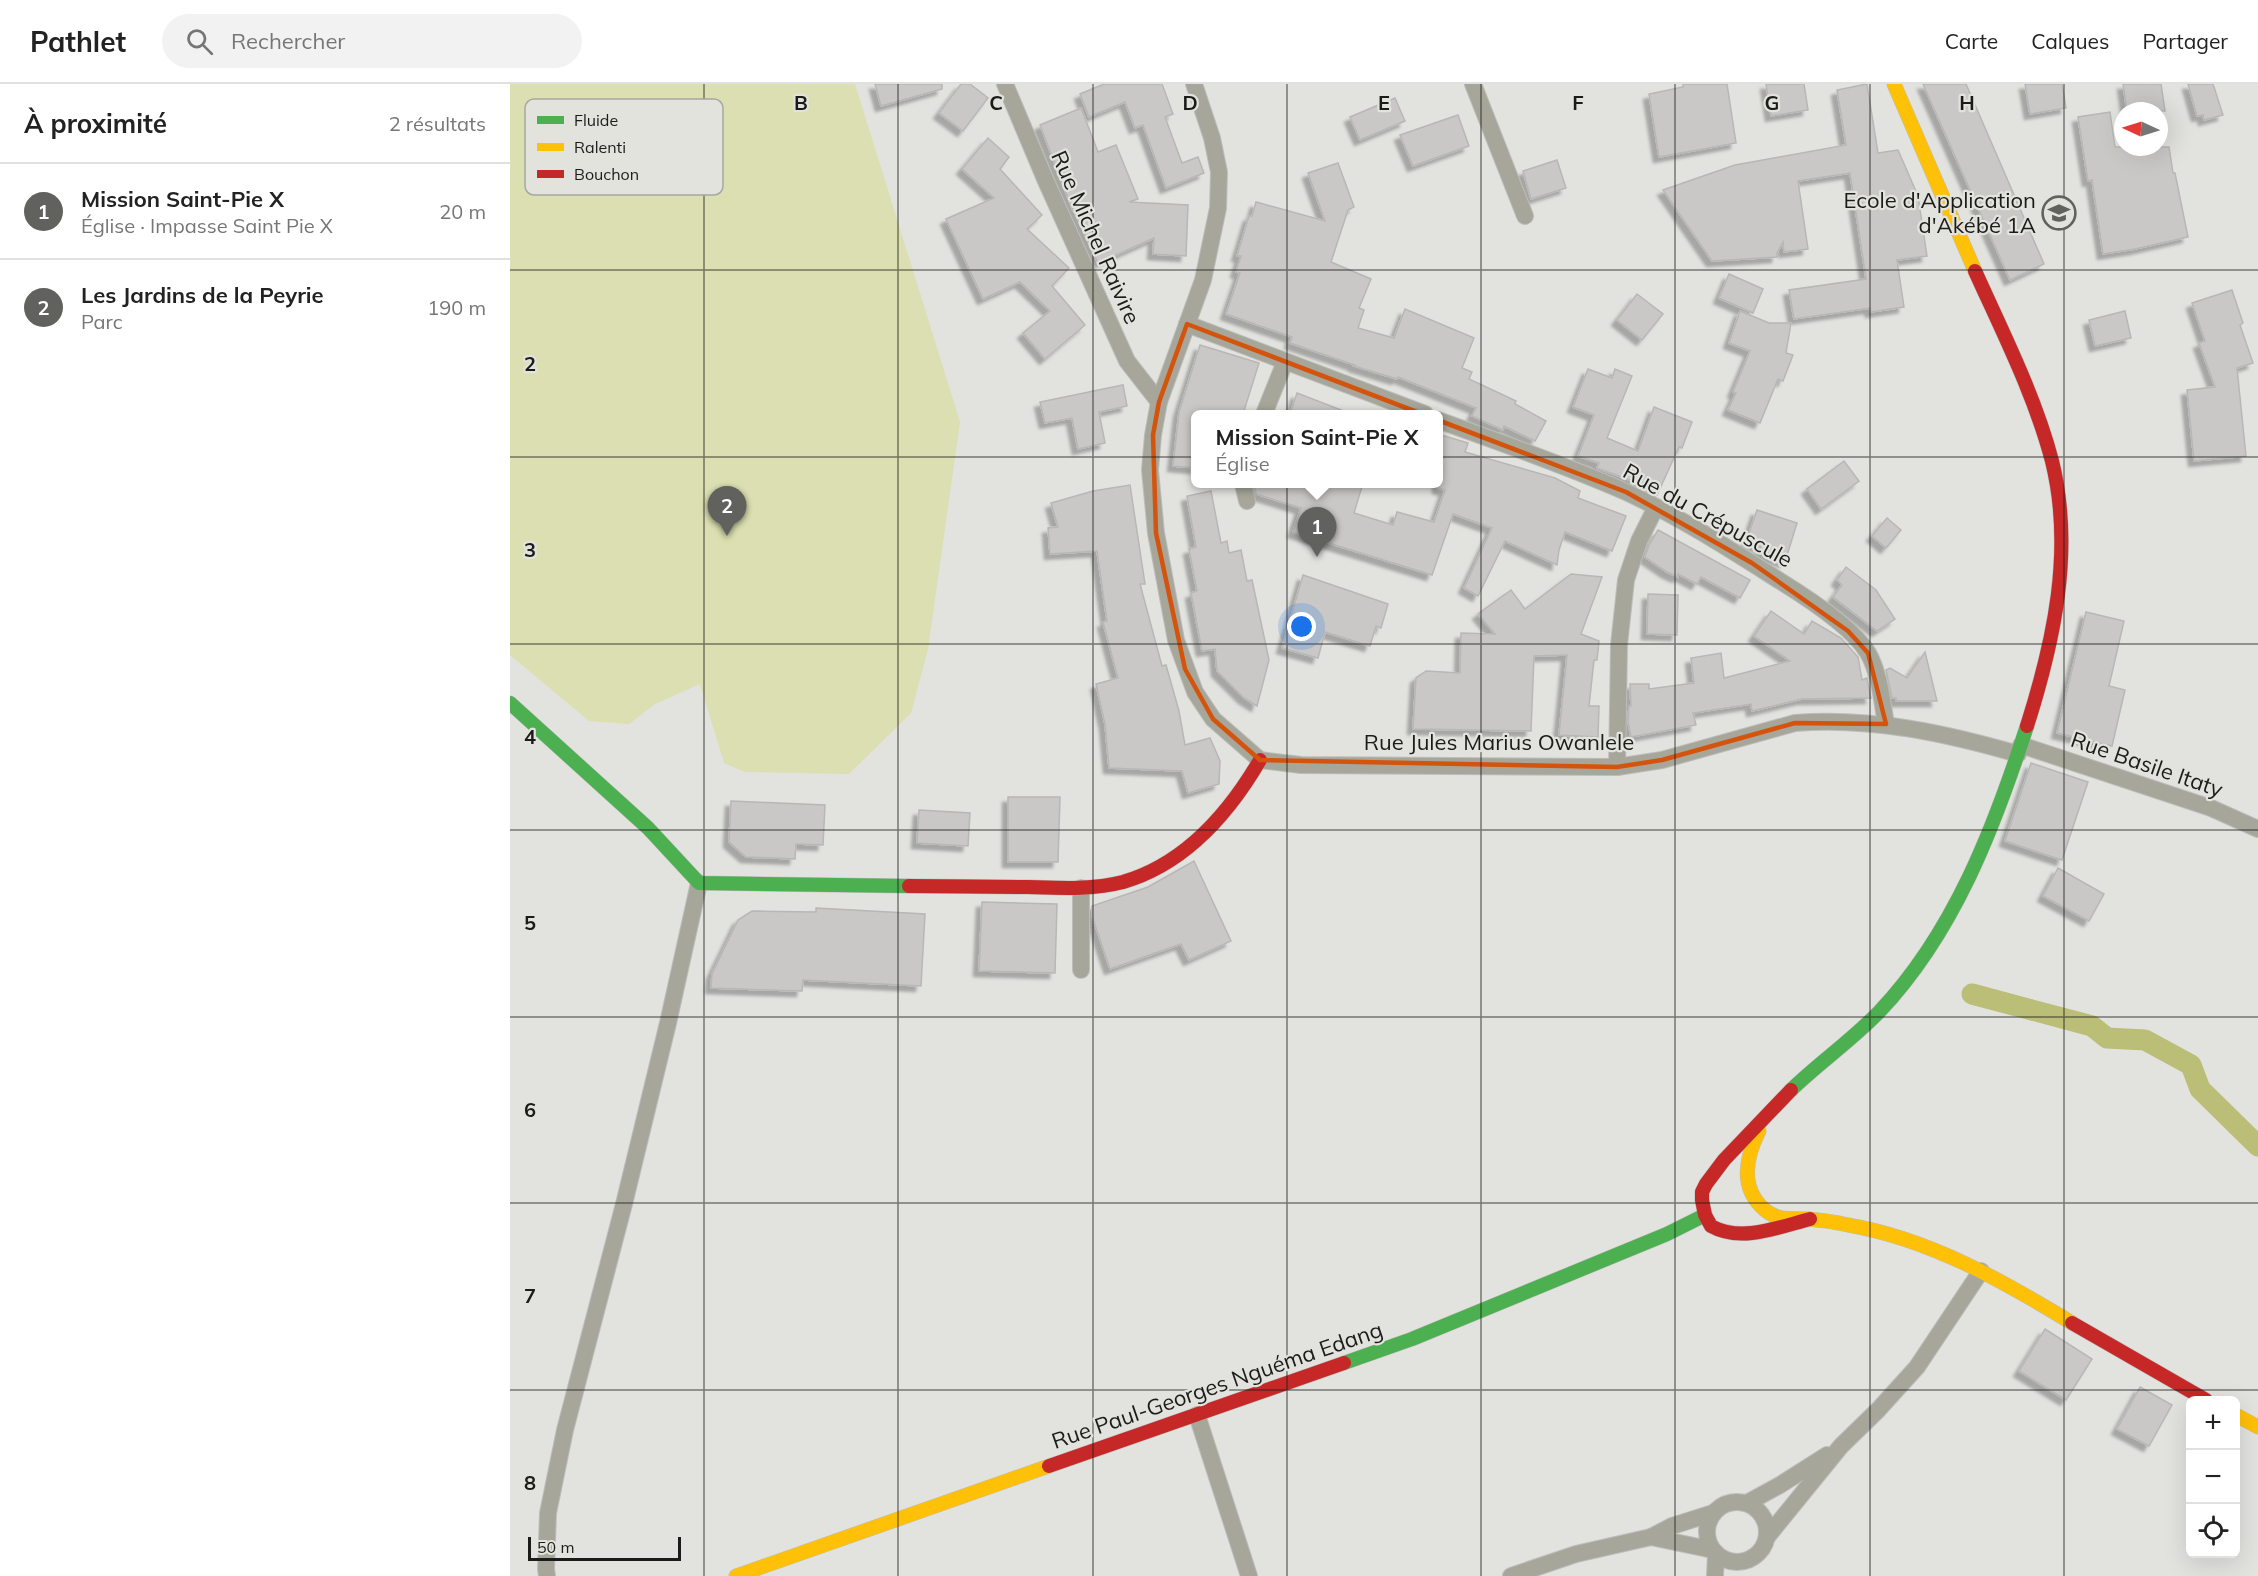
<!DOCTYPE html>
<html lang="fr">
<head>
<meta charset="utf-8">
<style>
	:root { --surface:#fff; --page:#f2f2f2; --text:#222; --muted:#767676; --line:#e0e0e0; --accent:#61615e }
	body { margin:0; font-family:Mulish,sans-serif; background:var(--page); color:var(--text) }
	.controls { position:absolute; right:18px; bottom:18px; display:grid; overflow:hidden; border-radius:9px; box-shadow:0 6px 24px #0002 }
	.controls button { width:54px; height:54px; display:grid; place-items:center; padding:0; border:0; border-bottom:2px solid var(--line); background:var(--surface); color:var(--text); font:30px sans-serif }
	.compass { position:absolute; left:1604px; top:18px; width:54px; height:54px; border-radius:50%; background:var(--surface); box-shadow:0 6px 24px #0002; rotate:274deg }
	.scale { position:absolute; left:18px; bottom:15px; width:153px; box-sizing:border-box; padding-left:6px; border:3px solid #1b1b19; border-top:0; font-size:16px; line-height:21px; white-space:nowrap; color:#1b1b19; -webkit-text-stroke:4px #e3e3de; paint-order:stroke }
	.you { position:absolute; left:792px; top:543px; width:21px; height:21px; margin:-15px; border:4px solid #fff; border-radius:50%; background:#1a73e8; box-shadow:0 0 0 9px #1a73e833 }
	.badge { display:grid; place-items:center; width:39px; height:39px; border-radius:50%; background:var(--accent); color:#fff; font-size:20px; font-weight:700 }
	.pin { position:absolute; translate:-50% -50px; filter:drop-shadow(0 2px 3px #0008) }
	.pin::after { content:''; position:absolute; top:32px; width:21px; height:18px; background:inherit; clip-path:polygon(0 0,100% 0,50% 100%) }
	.popup { position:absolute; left:681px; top:326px; width:252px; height:78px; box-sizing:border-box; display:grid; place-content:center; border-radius:9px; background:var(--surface); filter:drop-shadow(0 2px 4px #0005); font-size:20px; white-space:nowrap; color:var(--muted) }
	.popup b { font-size:22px; color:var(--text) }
	.popup::after { content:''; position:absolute; left:50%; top:100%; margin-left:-12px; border:12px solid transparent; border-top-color:var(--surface) }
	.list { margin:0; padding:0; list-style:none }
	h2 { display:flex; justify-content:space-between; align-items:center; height:78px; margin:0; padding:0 24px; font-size:26px }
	h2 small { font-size:20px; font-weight:400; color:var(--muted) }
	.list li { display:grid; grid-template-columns:39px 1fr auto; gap:18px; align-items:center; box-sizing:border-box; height:96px; padding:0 24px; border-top:2px solid var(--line) }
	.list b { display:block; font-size:22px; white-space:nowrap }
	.list p { margin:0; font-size:20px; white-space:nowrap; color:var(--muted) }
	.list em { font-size:20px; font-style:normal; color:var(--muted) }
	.icon { flex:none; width:33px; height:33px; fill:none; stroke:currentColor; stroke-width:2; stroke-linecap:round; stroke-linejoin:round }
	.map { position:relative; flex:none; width:1748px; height:1492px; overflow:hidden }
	header { display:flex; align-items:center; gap:36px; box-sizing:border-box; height:84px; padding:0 30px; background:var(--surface); border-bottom:2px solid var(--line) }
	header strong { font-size:28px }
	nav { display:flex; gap:33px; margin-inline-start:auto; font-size:21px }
	.search { width:420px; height:54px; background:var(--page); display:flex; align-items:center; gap:15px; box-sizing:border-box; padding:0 21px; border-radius:33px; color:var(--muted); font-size:22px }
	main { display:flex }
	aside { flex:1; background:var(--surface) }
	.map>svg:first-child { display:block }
	.green { fill:#dbdfb1 }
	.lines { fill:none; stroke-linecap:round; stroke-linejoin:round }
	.canal { stroke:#babe76; stroke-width:21 }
	.building { fill:#c9c8c7; stroke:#b8b7b6; stroke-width:1.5; filter:url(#shadow) }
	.street-casing { stroke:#bdbdbc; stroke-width:18 }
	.fast-casing { stroke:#bdbdbc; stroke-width:15 }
	.slow-casing { stroke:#bdbdbc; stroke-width:15 }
	.jam-casing { stroke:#bdbdbc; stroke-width:15 }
	.street { stroke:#a6a79a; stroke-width:16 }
	.fast { stroke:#4caf50; stroke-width:14 }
	.slow { stroke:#ffc107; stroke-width:14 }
	.jam { stroke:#c62828; stroke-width:14 }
	.marked { fill:none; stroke:#d4530d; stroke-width:4.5; stroke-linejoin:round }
	.grid { fill:none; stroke:#1b1b19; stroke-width:1.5; stroke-opacity:0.55 }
	.labels { text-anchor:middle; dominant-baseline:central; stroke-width:4.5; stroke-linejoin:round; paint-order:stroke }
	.poi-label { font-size:22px; fill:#1b1b19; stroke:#e3e3de; text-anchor:end }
	.street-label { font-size:22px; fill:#1b1b19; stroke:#e3e3de }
	.key { fill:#e3e3de; stroke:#a7a7a3; stroke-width:1.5 }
	.key-label { font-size:16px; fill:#1b1b19 }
	.grid-label { font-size:20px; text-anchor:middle; font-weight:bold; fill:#1b1b19; stroke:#e3e3de; stroke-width:4.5; stroke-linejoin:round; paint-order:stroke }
</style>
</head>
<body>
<header>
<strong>Pathlet</strong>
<div class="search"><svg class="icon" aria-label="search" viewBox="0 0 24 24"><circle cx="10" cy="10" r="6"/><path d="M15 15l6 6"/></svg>Rechercher</div>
<nav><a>Carte</a><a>Calques</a><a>Partager</a></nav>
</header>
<main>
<aside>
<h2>À proximité<small>2 résultats</small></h2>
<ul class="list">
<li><span class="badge">1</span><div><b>Mission Saint-Pie X</b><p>Église · Impasse Saint Pie X</p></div><em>20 m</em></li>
<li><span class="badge">2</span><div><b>Les Jardins de la Peyrie</b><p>Parc</p></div><em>190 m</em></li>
</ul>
</aside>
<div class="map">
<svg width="1748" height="1492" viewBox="0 0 1748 1492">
	<defs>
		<filter id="shadow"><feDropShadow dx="-5.5" dy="5.5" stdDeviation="1.5" flood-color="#0004"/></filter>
	</defs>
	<rect width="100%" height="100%" fill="#e2e2df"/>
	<path class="green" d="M0,0H345L450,338L418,565L401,629L339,690L235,688L214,679L190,600L145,620L119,640L79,637L0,571Z"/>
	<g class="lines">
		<path class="canal" d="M1462,910L1582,942L1597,954L1635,956L1681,981L1690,1005L1748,1062"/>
	</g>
	<g class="building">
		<path d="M365,0H432V5L371,22Z"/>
		<path d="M451,0H460L478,14L453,47L429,29Z"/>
		<path d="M594,0H652L663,30L655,33L672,79L688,73L694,89L656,104L633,41L625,44L615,18L579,33L570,10Z"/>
		<path d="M1173,0H1217L1226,59L1149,73L1139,10L1173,3Z"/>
		<path d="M1256,0H1294L1298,26L1261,32Z"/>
		<path d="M1357,0L1368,69L1388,66L1408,112L1417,172L1387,176L1394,223L1361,228L1360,224L1284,235L1279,206L1356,195L1340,89L1288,97L1298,165L1274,168L1273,158L1267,169V173L1202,177L1153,106L1225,81L1336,61L1327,6Z"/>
		<path d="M1413,0H1456L1534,180L1500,196Z"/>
		<path d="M1515,0H1552L1556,24L1520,30Z"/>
		<path d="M1613,0H1651L1655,27H1617Z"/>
		<path d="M1678,0H1703L1713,31L1694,36L1693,31L1687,32Z"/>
		<path d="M885,14L895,37L850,56L840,33Z"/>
		<path d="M571,24L588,68L606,61L628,115L619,118L678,121L676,172L643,170L644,154L588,179L564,127H563L530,41Z"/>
		<path d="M1600,28L1605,63H1659L1663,89H1665L1678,153L1625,165L1593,170L1582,96L1578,97L1568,33Z"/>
		<path d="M948,31L959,62L903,82L890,51Z"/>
		<path d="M478,54L499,73L490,85L532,131L517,145L559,184L542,202L575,241L535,275L513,249L540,227L510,198L473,215L436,135L484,114L452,85Z"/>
		<path d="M1047,76L1056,104L1021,115L1013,87Z"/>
		<path d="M828,79L844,123L838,126L821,178L861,195L849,224L854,226L848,244L884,254L895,225L964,254L952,284L962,288L959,295L1006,317L1005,320L1036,337L1025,357L994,342L993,346L962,332L966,324L888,293L887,295L844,282L845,281L780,259L782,253L716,230L730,189L726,188L731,172H727L739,132H742L746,118L815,137L798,89Z"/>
		<path d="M1219,190L1253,205L1243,229L1209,214Z"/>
		<path d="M1722,206L1733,239L1730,241L1743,279L1727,284L1736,372L1684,377L1677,306L1705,303L1689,259L1695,257L1682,219Z"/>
		<path d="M1127,210L1153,230L1132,256L1107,236Z"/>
		<path d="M1230,227L1259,239H1281L1276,269L1283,271L1273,297L1268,295L1250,339L1218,326L1226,309L1223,308L1240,267L1219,259Z"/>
		<path d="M1615,227L1621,254L1585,262L1579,236Z"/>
		<path d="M690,261L749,279L733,330H686V384L663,382L669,328Z"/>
		<path d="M1078,285L1102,294L1105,285L1122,292L1097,354L1128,367L1144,323L1182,338L1172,364L1169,363L1147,411L1132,404L1133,401L1087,384L1089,379L1068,372L1084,331L1063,323Z"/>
		<path d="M613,301L617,322L589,328L595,359L568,365L562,334L535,339L530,318Z"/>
		<path d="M787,309L839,329V330H791L781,327Z"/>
		<path d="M928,350L958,359L955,368L1045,394L1070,407L1068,414L1116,432L1102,467L1055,448L1049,466L1047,481L995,457L968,512L954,504L982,444L943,430L922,491L783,448L791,424L746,410L744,399H853L844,429L883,441L887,428L924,438L935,406L928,404Z"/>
		<path d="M1334,377L1349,397L1311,425L1297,405Z"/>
		<path d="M620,401L635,500H630L652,582L656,581L669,627L675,661L700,654L710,677L709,700L678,709L672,687L599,684L595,640L586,600L608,594L593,538L597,537L587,467L540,470L538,444L548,443L541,419L583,407Z"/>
		<path d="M701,407L711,459L717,457L719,469L731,466L737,497L742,496L759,576L747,622L734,614L707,587L705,565L692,567L681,509L687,507L679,465L686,463L677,412Z"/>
		<path d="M1247,426L1287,439L1275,478L1249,469L1251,463L1236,458Z"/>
		<path d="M1377,434L1391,446L1376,464L1362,452Z"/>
		<path d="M1148,446L1240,496L1230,514L1191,493L1187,500L1168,490V493L1157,488L1135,473L1139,461Z"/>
		<path d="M1336,483L1366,506L1385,535L1367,547L1323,513L1332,501L1327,496Z"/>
		<path d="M1061,490L1092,493L1071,550L1089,557L1087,576H1084L1079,622H1089L1088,653L1049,651L1057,571L1024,572L1021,647L903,645L906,594L916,587L950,589L951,549L985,550L968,530L1001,506L1015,525Z"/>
		<path d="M793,491L878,520L871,544L866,542L860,562L815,548L808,574L772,564Z"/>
		<path d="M1138,510L1168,511L1167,551L1137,550Z"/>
		<path d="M1261,527L1294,550L1302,537L1331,554L1348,573L1352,596L1357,594L1361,614L1292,615L1242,627L1241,620L1183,629L1186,641L1121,653L1118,638L1119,622H1121L1120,600H1139V605L1184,599L1181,574L1211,569L1214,594L1280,577L1244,552Z"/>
		<path d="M1576,528L1614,537L1599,602L1615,606L1602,662L1547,649Z"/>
		<path d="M1415,568L1427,617H1386V614H1382L1376,586L1380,584L1397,594Z"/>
		<path d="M1521,679L1578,698L1552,776L1495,757Z"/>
		<path d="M498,713H550L548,778H498Z"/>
		<path d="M221,717L315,721L313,761L286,760L285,775L236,773L219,758Z"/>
		<path d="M409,726L460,729L458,762L407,759Z"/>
		<path d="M684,777L721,857L679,876L671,860L600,885L582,832V822L638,803Z"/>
		<path d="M1548,784L1594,810L1579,837L1533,812Z"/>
		<path d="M472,818L547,820L545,889L469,887Z"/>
		<path d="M306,824L415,830L411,902L293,896L292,907L201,904L202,890L228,836L242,827L306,828Z"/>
		<path d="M1535,1245L1582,1275L1556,1316L1509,1287Z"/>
		<path d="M1630,1303L1662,1321L1639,1362L1607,1345Z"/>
	</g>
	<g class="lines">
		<defs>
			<g id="street">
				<path d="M495,0L535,95L617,277L649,318"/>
				<path d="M684,0L702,54L709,88L708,124L693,196L649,318L643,351L640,386L646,449L666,556L685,608L703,635L750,676L791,681L1107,683L1152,676L1285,639C1361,633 1435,649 1508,670"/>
				<path d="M963,0L1015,132"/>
				<path d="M677,240L915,330"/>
				<path d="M754,330L775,278"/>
				<path d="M928,336C991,359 1055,381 1116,408C1170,433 1221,466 1270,497C1296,513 1343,544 1358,569C1370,590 1372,618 1376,640"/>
				<path d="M733,400L737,417"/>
				<path d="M1511,661L1701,724L1748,745"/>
				<path d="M1107,683L1109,561L1116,496L1129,457L1146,423"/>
				<path d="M571,804V886"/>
				<path d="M687,1331L739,1492"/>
				<circle cx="1227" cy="1448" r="30"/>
				<path d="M1237,1419L1270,1401L1317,1371"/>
				<path d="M1141,1453L1203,1466"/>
				<path d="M1257,1453L1331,1362L1368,1326L1407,1283L1471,1187"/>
				<path d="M37,1492L36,1485L38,1429L55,1346L114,1120L158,939L189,799"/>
				<path d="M1001,1492L1066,1470L1141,1453L1162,1442L1203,1429"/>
				<path d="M1205,1492L1206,1469"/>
			</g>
			<g id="fast">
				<path d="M0,619L138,744L189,799L399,802"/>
				<path d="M1281,1006C1309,979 1342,956 1369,928C1444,849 1484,744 1517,642"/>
				<path d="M834,1279L902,1255L1157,1150L1195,1131"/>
			</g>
			<g id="slow">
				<path d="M1384,0L1465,187"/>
				<path d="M1249,1047C1236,1073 1229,1104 1255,1126C1268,1137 1282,1134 1298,1135C1311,1136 1325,1138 1338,1141C1420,1155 1493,1197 1562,1239"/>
				<path d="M1726,1331L1748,1343"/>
				<path d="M226,1492L539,1382"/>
			</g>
			<g id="jam">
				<path d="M1465,187C1493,249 1525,312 1542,377C1564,466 1544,557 1517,642"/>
				<path d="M399,802C439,802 478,803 518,803C550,804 582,806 613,798C675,780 719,729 750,676"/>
				<path d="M1281,1006L1214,1076L1196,1100L1192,1108V1116L1195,1131L1201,1142C1231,1159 1269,1143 1300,1135"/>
				<path d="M1562,1239L1696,1316"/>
				<path d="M539,1382L834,1279"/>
			</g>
		</defs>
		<use href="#street" class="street-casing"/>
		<use href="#fast" class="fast-casing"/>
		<use href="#slow" class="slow-casing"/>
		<use href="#jam" class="jam-casing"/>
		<use href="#street" class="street"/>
		<use href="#fast" class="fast"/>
		<use href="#slow" class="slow"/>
		<use href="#jam" class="jam"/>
	</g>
	<path class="marked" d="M677,240L1116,408L1242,479L1338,547L1358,569L1376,640L1285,639L1152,676L1107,683L750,676L703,635L675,585L646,449L643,351L649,318Z"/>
	<path class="grid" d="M194,0V1492M388,0V1492M583,0V1492M777,0V1492M971,0V1492M1165,0V1492M1360,0V1492M1554,0V1492M0,186H1748M0,373H1748M0,560H1748M0,746H1748M0,933H1748M0,1119H1748M0,1306H1748"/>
	<defs>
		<symbol id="school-ring" viewBox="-11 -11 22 22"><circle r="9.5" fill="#e3e3de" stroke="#61615e" stroke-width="1.5"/><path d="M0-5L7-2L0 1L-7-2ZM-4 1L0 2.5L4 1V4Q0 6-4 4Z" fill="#61615e"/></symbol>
	</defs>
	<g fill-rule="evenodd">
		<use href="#school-ring" x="1530" y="110" width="38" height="38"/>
	</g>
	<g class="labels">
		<g class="poi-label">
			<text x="1526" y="116">Ecole d'Application<tspan x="1526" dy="25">d'Akébé 1A</tspan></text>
		</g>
		<g class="street-label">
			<text transform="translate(586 153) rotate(66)">Rue Michel Raivire</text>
			<text transform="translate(1198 431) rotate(29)">Rue du Crépuscule</text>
			<text x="989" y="658">Rue Jules Marius Owanlele</text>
			<text transform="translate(1637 680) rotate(19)">Rue Basile Itaty</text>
			<text transform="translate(707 1301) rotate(-19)">Rue Paul-Georges Nguéma Edang</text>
		</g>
	</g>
	<rect x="15" y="15" width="198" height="96" rx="9" class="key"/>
	<rect x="27" y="32" width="27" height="8" fill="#4caf50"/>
	<rect x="27" y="59" width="27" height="8" fill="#ffc107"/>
	<rect x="27" y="86" width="27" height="8" fill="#c62828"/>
	<g class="key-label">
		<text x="64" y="42">Fluide</text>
		<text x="64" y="69">Ralenti</text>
		<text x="64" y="96">Bouchon</text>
	</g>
	<g class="grid-label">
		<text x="291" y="26">B</text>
		<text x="486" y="26">C</text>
		<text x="680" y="26">D</text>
		<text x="874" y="26">E</text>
		<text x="1068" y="26">F</text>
		<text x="1262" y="26">G</text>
		<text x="1457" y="26">H</text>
		<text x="20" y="287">2</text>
		<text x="20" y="473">3</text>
		<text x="20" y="660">4</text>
		<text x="20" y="846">5</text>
		<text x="20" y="1033">6</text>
		<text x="20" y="1219">7</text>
		<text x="20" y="1406">8</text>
	</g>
</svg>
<div class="controls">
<button>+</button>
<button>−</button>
<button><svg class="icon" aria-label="locate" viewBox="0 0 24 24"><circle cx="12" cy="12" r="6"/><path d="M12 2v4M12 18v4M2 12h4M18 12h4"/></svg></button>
</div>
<svg class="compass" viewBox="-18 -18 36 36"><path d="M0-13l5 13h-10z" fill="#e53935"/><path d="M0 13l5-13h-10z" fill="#767676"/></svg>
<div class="scale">50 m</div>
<div class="you"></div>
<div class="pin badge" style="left:807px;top:473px">1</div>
<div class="popup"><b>Mission Saint-Pie X</b>Église</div>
<div class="pin badge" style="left:217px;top:452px">2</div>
</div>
</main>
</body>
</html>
